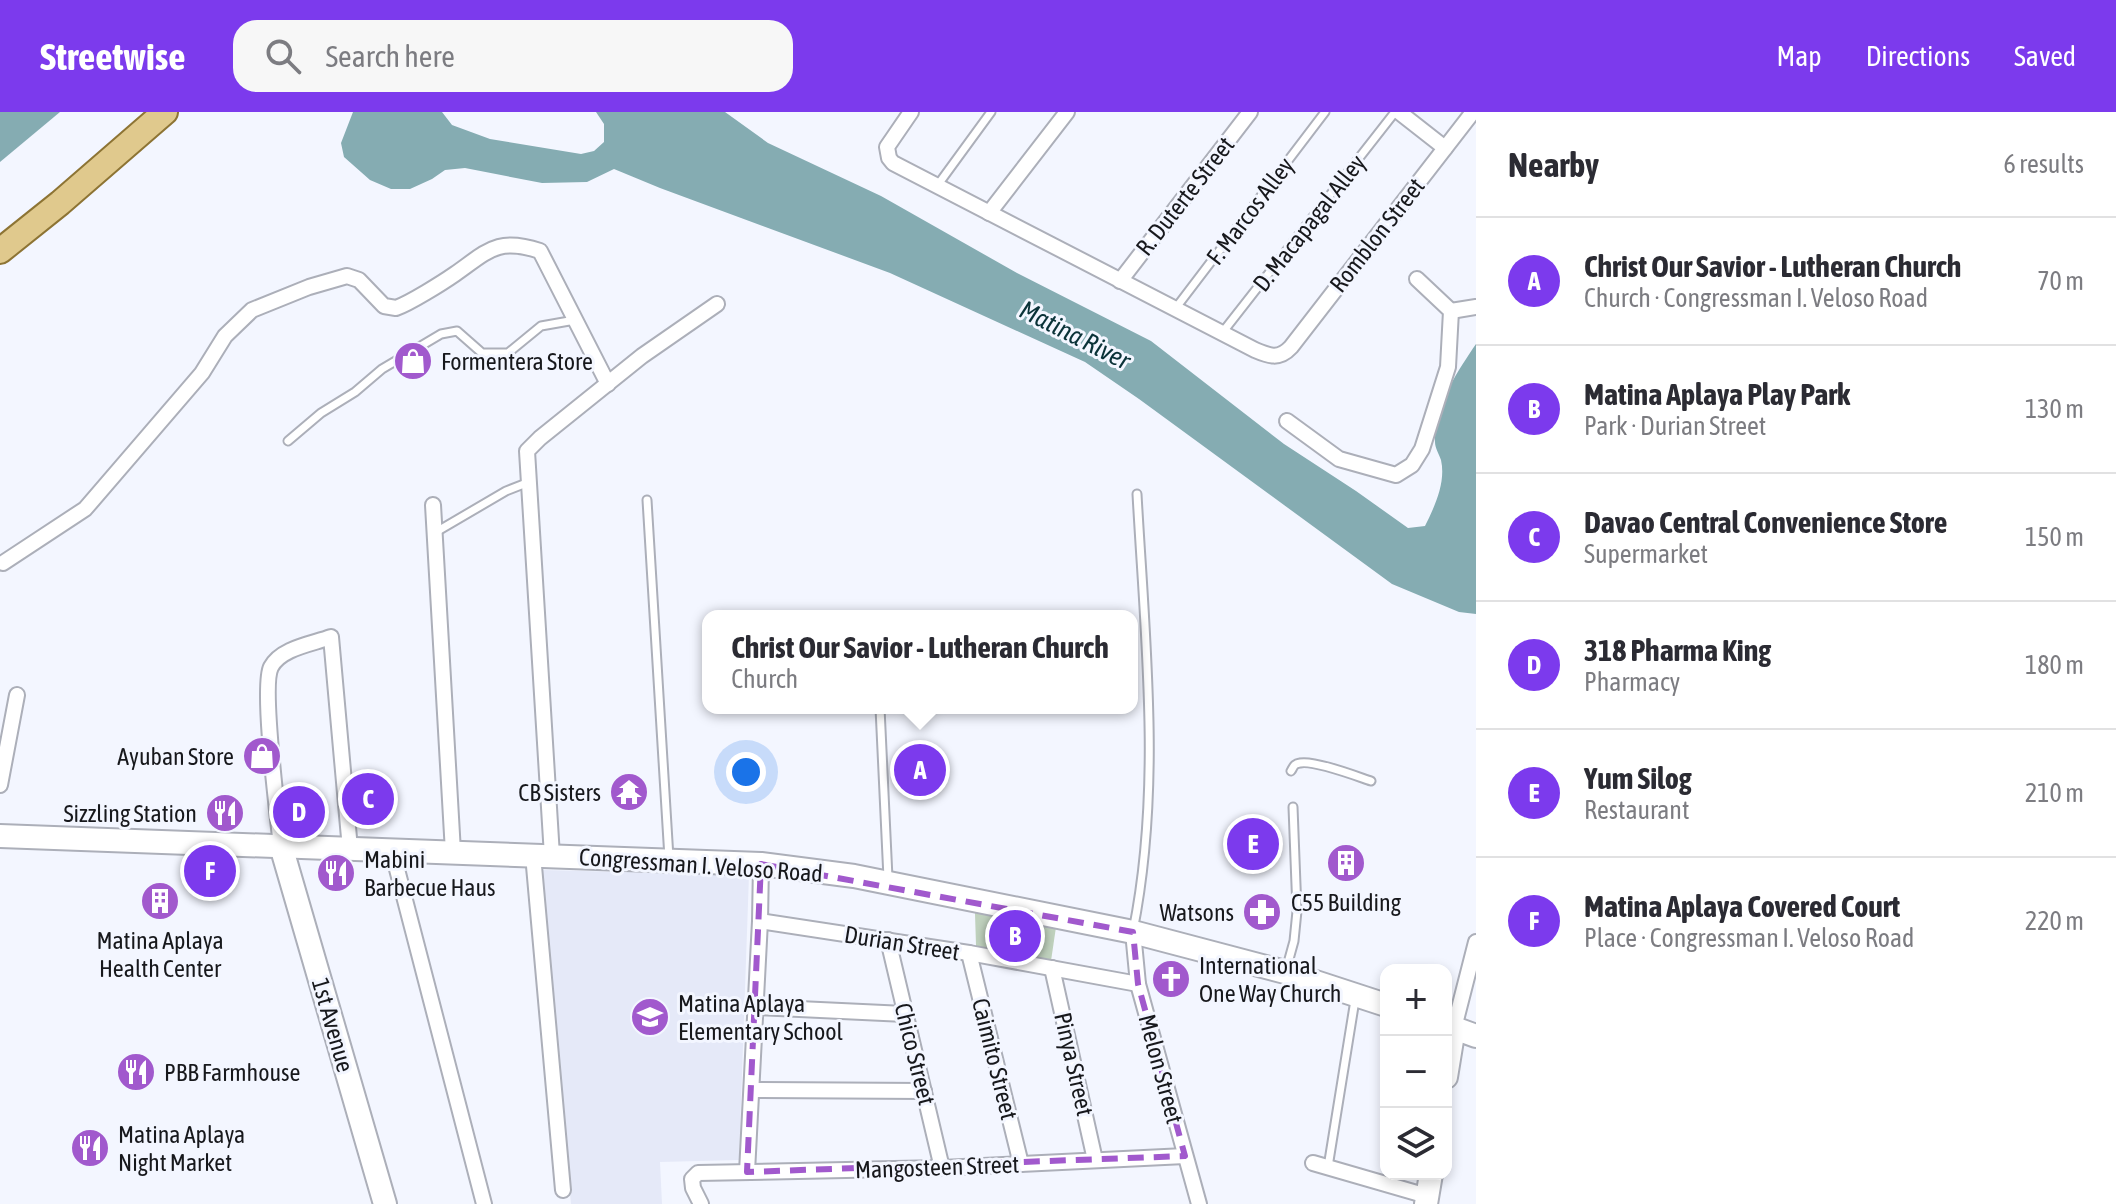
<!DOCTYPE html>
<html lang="en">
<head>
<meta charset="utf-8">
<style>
	:root { --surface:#fff; --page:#f7f7f7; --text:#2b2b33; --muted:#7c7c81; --line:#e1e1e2; --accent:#7c3aed }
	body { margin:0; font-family:"Asap Condensed",sans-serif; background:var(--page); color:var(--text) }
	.controls { position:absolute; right:24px; bottom:24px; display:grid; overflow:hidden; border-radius:16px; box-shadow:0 4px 12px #0003 }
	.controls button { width:72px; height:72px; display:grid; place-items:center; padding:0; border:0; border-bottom:2px solid var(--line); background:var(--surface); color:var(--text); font:40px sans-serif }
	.you { position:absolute; left:746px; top:660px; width:28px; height:28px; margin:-20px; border:6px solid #fff; border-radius:50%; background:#1a73e8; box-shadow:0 0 0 12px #1a73e833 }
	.badge { display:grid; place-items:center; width:52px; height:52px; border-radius:50%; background:var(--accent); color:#fff; font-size:26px; font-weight:700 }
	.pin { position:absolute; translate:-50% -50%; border:4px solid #fff; box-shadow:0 2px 8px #0006 }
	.popup { position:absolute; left:702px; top:498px; width:436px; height:104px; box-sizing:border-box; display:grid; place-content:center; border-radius:16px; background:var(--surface); filter:drop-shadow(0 2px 6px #0005); font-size:26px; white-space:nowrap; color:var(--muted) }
	.popup b { font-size:30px; color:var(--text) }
	.popup::after { content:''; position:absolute; left:50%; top:100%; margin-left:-16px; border:16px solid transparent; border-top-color:var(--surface) }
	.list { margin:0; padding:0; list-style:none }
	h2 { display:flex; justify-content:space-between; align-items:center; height:104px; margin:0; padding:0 32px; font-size:34px }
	h2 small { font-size:26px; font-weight:400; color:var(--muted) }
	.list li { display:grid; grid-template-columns:52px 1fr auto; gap:24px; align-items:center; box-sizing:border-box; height:128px; padding:0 32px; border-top:2px solid var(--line) }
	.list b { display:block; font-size:30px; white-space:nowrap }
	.list p { margin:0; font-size:26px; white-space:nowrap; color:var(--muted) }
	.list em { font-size:26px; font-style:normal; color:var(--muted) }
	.icon { flex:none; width:44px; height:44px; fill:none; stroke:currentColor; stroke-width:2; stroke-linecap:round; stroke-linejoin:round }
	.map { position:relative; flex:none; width:1476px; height:1092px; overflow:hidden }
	header { display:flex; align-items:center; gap:48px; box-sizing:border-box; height:112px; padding:0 40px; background:var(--accent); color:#fff }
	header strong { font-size:38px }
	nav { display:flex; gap:44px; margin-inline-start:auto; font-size:28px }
	.search { width:560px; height:72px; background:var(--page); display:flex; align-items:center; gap:20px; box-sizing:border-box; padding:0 28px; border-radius:24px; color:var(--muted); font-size:30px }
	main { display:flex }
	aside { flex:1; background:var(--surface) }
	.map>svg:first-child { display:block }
	.built { fill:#e5e9f8 }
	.green { fill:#bfd1bd }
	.water { fill:#85acb2 }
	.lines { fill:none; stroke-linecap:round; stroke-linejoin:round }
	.lane-casing { stroke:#acafb9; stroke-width:11 }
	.street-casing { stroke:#acafb9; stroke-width:18 }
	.secondary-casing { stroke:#acafb9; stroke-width:26 }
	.primary-casing { stroke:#8d7434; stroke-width:28 }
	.lane { stroke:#fff; stroke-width:7 }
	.street { stroke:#fff; stroke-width:14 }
	.secondary { stroke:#fff; stroke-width:22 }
	.primary { stroke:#e0c98d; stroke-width:24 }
	.marked { fill:none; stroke:#a159cd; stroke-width:6; stroke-dasharray:16 10; stroke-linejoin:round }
	.labels { text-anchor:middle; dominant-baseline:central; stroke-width:6; stroke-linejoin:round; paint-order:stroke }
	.street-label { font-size:24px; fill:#17181c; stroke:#f3f6ff }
	.poi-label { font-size:24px; fill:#17181c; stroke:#f3f6ff; text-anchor:start }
	.water-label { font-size:26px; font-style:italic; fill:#0a3238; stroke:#f3f6ff }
</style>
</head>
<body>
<header>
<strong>Streetwise</strong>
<div class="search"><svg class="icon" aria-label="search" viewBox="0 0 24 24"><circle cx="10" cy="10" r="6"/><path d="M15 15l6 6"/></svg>Search here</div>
<nav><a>Map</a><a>Directions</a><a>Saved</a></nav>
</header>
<main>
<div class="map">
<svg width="1476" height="1092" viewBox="0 0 1476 1092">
	<rect width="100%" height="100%" fill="#f3f6ff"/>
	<path class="built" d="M542,758L749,763L739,1048L660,1050L662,1092H571Z"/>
	<path class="green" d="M975,801L1056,815L1051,849L976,834Z"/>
	<g class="water">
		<path d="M0,0H60L0,50Z"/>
		<path d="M353,0H442L452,13L490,27L581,42L594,39L604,30V12L596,0H725L768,31L881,84L1017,161L1151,229L1284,332L1356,379L1408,416L1425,414C1435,394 1446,370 1441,348C1439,342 1435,336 1435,330C1432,297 1459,257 1476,232V502L1459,500L1392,472L1139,287L1085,250L890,161L660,76L614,57L587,70L542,71L465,56L445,58L432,67L410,77H391L370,68L344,45L341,31Z"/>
	</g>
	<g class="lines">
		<defs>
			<g id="lane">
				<path d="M937,74L991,0"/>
				<path d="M1175,197L1325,0"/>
				<path d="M1222,221L1395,0"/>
				<path d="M288,329L321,301L355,280L382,257L441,222L457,219L482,241H508L541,214L575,208"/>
				<path d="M647,388L669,746"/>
				<path d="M436,420L506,379L529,370"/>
				<path d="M880,596L888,766"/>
				<path d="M1291,659C1294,654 1294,652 1300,651C1314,648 1356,664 1371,669"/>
				<path d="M1133,819C1162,675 1145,527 1137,382"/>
				<path d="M1286,858L1294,829L1297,799L1293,695"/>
				<path d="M1328,1055L1355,888"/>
			</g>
			<g id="street">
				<path d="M911,0L887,35L889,46L893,51L1255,238C1269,244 1279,248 1291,235L1473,0"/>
				<path d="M1399,0L1445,36"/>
				<path d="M989,101L1067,0"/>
				<path d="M1120,169L1250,0"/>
				<path d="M1451,199L1476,195"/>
				<path d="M1287,309L1339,347L1396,363L1412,353L1422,337L1448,255L1451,199L1417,167"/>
				<path d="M433,393L453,740"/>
				<path d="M3,451L85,397L202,261L225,224L252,198L309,175L347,164L359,168L384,194L396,196C410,191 442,171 455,162C488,139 497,125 540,139L608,272"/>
				<path d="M0,673L17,583"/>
				<path d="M281,734C278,705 261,574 271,555C281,536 312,532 331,525L350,737"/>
				<path d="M392,738L484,1092"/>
				<path d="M533,743L563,1078"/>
				<path d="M552,744L527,339L540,326L642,244L717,192"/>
				<path d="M760,809L969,841L1138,872"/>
				<path d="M1133,820L1138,872L1199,1092"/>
				<path d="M888,828L942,1056"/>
				<path d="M969,841L1021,1052"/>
				<path d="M1052,856L1095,1048"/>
				<path d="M756,895L905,902"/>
				<path d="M1454,916L1476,830"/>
				<path d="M752,978L924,979"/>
				<path d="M1313,1051L1427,1084"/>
				<path d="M747,1060L760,809L761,752"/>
				<path d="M701,1092L693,1076L692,1067L698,1061L942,1056L1185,1044"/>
			</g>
			<g id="secondary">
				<path d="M0,724L761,752L854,764L1133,820L1285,860L1386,893"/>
				<path d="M281,734L385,1092"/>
				<path d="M1446,913L1476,924"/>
				<path d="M1446,965L1454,916"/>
				<path d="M1426,1092L1431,1062"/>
			</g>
			<path id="primary" d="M0,139L60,91L165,0"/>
		</defs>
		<use href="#lane" class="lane-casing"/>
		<use href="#street" class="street-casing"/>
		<use href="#secondary" class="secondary-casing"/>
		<use href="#primary" class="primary-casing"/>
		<use href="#lane" class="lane"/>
		<use href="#street" class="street"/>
		<use href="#secondary" class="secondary"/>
		<use href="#primary" class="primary"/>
	</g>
	<path class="marked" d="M761,752L1133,820L1138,872L1185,1044L747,1060Z"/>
	<defs>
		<symbol id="shop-disc" viewBox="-11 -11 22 22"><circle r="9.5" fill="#a159cd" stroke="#f3f6ff"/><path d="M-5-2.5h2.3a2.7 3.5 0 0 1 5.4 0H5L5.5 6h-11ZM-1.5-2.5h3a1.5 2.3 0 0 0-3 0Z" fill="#fff"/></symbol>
		<symbol id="temple-disc" viewBox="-11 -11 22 22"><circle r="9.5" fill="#a159cd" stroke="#f3f6ff"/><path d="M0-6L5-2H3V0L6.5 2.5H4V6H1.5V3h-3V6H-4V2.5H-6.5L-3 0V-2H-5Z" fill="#fff"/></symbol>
		<symbol id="restaurant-disc" viewBox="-11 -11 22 22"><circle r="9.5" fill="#a159cd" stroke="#f3f6ff"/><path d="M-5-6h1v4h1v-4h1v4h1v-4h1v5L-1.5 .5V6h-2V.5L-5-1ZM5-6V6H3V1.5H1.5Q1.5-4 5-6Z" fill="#fff"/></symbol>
		<symbol id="building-disc" viewBox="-11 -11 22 22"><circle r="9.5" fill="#a159cd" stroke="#f3f6ff"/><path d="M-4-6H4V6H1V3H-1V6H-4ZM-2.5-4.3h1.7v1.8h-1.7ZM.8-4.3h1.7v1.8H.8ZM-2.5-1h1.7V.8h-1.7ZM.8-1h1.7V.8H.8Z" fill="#fff"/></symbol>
		<symbol id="pharmacy-disc" viewBox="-11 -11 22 22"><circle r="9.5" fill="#a159cd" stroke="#f3f6ff"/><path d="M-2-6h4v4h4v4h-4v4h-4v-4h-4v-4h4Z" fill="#fff"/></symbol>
		<symbol id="church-disc" viewBox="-11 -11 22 22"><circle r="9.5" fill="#a159cd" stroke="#f3f6ff"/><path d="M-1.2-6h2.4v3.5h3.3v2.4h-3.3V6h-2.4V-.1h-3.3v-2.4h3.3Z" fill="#fff"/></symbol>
		<symbol id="school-disc" viewBox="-11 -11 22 22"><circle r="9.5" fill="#a159cd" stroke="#f3f6ff"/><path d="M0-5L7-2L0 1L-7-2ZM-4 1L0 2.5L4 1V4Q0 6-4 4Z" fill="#fff"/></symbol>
	</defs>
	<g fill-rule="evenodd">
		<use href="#shop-disc" x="391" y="227" width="44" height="44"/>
		<use href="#shop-disc" x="240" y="622" width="44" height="44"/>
		<use href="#temple-disc" x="607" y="658" width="44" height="44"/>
		<use href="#restaurant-disc" x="203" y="679" width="44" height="44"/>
		<use href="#building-disc" x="1324" y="729" width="44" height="44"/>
		<use href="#restaurant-disc" x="314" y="739" width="44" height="44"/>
		<use href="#building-disc" x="138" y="767" width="44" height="44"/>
		<use href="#pharmacy-disc" x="1240" y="778" width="44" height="44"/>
		<use href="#church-disc" x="1149" y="845" width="44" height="44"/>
		<use href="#school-disc" x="628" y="883" width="44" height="44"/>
		<use href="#restaurant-disc" x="114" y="938" width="44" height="44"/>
		<use href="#restaurant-disc" x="68" y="1014" width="44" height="44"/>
	</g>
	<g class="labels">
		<g class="street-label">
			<text transform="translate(1185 84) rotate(-52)">R. Duterte Street</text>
			<text transform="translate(1250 99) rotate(-53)">F. Marcos Alley</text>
			<text transform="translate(1309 111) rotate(-52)">D. Macapagal Alley</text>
			<text transform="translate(1377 123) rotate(-52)">Romblon Street</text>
			<text transform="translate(701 753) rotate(4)">Congressman I. Veloso Road</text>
			<text transform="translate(902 831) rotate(9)">Durian Street</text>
			<text transform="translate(333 913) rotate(74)">1st Avenue</text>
			<text transform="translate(915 942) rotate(76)">Chico Street</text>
			<text transform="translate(995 947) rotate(76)">Caimito Street</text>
			<text transform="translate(1074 952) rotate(77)">Pinya Street</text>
			<text transform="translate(1161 957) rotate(75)">Melon Street</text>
			<text transform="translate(937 1055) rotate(-2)">Mangosteen Street</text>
		</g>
		<g class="poi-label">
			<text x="441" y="249">Formentera Store</text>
			<text x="234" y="644" text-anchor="end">Ayuban Store</text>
			<text x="601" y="680" text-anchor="end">CB Sisters</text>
			<text x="197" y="701" text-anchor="end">Sizzling Station</text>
			<text x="364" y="747">Mabini<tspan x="364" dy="28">Barbecue Haus</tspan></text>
			<text x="1346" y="790" text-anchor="middle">C55 Building</text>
			<text x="1234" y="800" text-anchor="end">Watsons</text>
			<text x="160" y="828" text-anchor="middle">Matina Aplaya<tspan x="160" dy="28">Health Center</tspan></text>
			<text x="1199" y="853">International<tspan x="1199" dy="28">One Way Church</tspan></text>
			<text x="678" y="891">Matina Aplaya<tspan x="678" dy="28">Elementary School</tspan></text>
			<text x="164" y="960">PBB Farmhouse</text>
			<text x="118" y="1022">Matina Aplaya<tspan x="118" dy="28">Night Market</tspan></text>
		</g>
		<g class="water-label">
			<text transform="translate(1075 223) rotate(27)">Matina River</text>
		</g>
	</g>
</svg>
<div class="controls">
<button>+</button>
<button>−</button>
<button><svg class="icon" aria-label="layers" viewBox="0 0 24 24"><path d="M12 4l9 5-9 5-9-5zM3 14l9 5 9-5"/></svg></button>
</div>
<div class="you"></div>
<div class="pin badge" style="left:920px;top:658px">A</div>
<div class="popup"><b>Christ Our Savior - Lutheran Church</b>Church</div>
<div class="pin badge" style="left:1015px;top:824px">B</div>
<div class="pin badge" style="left:368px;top:687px">C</div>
<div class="pin badge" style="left:299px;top:700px">D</div>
<div class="pin badge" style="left:1253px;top:732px">E</div>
<div class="pin badge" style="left:210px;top:759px">F</div>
</div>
<aside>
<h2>Nearby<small>6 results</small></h2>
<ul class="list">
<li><span class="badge">A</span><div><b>Christ Our Savior - Lutheran Church</b><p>Church · Congressman I. Veloso Road</p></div><em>70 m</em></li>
<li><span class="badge">B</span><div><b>Matina Aplaya Play Park</b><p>Park · Durian Street</p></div><em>130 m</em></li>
<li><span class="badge">C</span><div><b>Davao Central Convenience Store</b><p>Supermarket</p></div><em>150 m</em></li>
<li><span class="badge">D</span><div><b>318 Pharma King</b><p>Pharmacy</p></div><em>180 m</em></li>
<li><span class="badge">E</span><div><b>Yum Silog</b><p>Restaurant</p></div><em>210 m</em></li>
<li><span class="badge">F</span><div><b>Matina Aplaya Covered Court</b><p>Place · Congressman I. Veloso Road</p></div><em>220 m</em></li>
</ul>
</aside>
</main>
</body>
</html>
